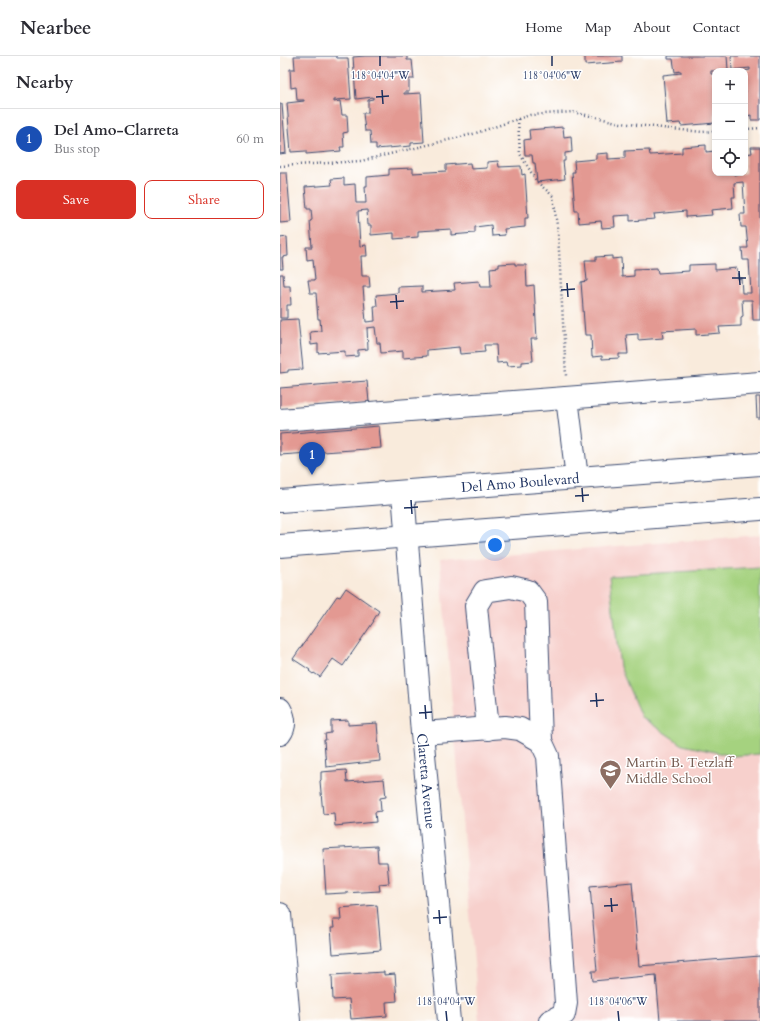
<!DOCTYPE html>
<html lang="en">
<head>
<meta charset="utf-8">
<style>
	:root { --surface:#fff; --page:#f7f7f7; --text:#2b2b33; --muted:#7c7c81; --line:#e1e1e2; --accent:#d93025 }
	body { margin:0; font-family:Cardo,serif; background:var(--page); color:var(--text) }
	.controls { position:absolute; right:12px; top:12px; display:grid; overflow:hidden; border-radius:8px; box-shadow:0 2px 6px #0003 }
	.controls button { width:36px; height:36px; display:grid; place-items:center; padding:0; border:0; border-bottom:1px solid var(--line); background:var(--surface); color:var(--text); font:20px sans-serif }
	.you { position:absolute; left:215px; top:489px; width:14px; height:14px; margin:-10px; border:3px solid #fff; border-radius:50%; background:#1a73e8; box-shadow:0 0 0 6px #1a73e833 }
	.badge { display:grid; place-items:center; width:26px; height:26px; border-radius:50%; background:var(--accent); color:#fff; font-size:13px; font-weight:700 }
	.pin { position:absolute; translate:-50% -33px; filter:drop-shadow(0 1px 2px #0008) }
	.pin::after { content:''; position:absolute; top:21px; width:14px; height:12px; background:inherit; clip-path:polygon(0 0,100% 0,50% 100%) }
	.list { margin:0; padding:0; list-style:none }
	h2 { display:flex; justify-content:space-between; align-items:center; height:52px; margin:0; padding:0 16px; font-size:17px }
	h2 small { font-size:13px; font-weight:400; color:var(--muted) }
	.list li { display:grid; grid-template-columns:26px 1fr auto; gap:12px; align-items:center; box-sizing:border-box; height:60px; padding:0 16px; border-top:1px solid var(--line) }
	.list b { display:block; font-size:15px; white-space:nowrap }
	.list p { margin:0; font-size:13px; white-space:nowrap; color:var(--muted) }
	.list em { font-size:13px; font-style:normal; color:var(--muted) }
	.actions { display:flex; gap:8px; padding:12px 16px }
	.actions a { flex:1; padding:9px 0; border:1px solid var(--accent); border-radius:8px; text-align:center; font-size:14px; color:var(--accent) }
	.actions .main { background:var(--accent); color:#fff }
	.icon { flex:none; width:22px; height:22px; fill:none; stroke:currentColor; stroke-width:2; stroke-linecap:round; stroke-linejoin:round }
	.map { position:relative; flex:none; width:480px; height:965px; overflow:hidden }
	header { display:flex; align-items:center; gap:24px; box-sizing:border-box; height:56px; padding:0 20px; background:var(--surface); border-bottom:1px solid var(--line) }
	header strong { font-size:19px }
	nav { display:flex; gap:22px; margin-inline-start:auto; font-size:14px }
	main { display:flex }
	aside { flex:1; background:var(--surface) }
	.map>svg:first-child { display:block }
	.built { fill:#f7d0cc }
	.green { fill:#a5d27f; stroke:#60806e }
	.building { fill:#e39992 }
	.lines { fill:none; stroke-linecap:round; stroke-linejoin:round }
	.minor-casing { stroke:#3c4b71; stroke-width:24 }
	.major-casing { stroke:#3c4b71; stroke-width:24 }
	.path { stroke:#3c4b71; stroke-width:2.5; stroke-dasharray:1 3; stroke-linecap:butt }
	.minor { stroke:#fff; stroke-width:22 }
	.major { stroke:#fff; stroke-width:22 }
	.ticks { fill:none; stroke:#1b2f5e; stroke-width:1.5 }
	.labels { text-anchor:middle; dominant-baseline:central; stroke-width:3; stroke-linejoin:round; paint-order:stroke }
	.street-label { font-size:14px; fill:#1b2f5e; stroke:#fff }
	.education-label { font-size:14px; fill:#785e54; stroke:#fff; text-anchor:start }
	.ticks-label { font-size:10px; text-anchor:middle; fill:#1b2f5e; stroke:#fff; stroke-width:3; stroke-linejoin:round; paint-order:stroke }
</style>
</head>
<body>
<header>
<strong>Nearbee</strong>
<nav><a>Home</a><a>Map</a><a>About</a><a>Contact</a></nav>
</header>
<main>
<aside>
<h2>Nearby<small></small></h2>
<ul class="list">
<li><span class="badge" style="background:#1a4fb4">1</span><div><b>Del Amo-Clarreta</b><p>Bus stop</p></div><em>60 m</em></li>
</ul>
<div class="actions"><a class="main">Save</a><a>Share</a></div>
</aside>
<div class="map">
<svg width="480" height="965" viewBox="0 0 480 965">
	<rect width="100%" height="100%" fill="#fff"/>
	<filter id="ink" filterUnits="userSpaceOnUse"><feTurbulence type="fractalNoise" baseFrequency=".025" numOctaves="2"/><feDisplacementMap in="SourceGraphic" scale="8" xChannelSelector="R" yChannelSelector="G"/><feConvolveMatrix kernelMatrix="1 2 1 2 8 2 1 2 1" color-interpolation-filters="sRGB"/></filter>
	<filter id="wash" filterUnits="userSpaceOnUse"><feTurbulence type="fractalNoise" baseFrequency=".012" numOctaves="4" result="noise"/><feDisplacementMap in="SourceGraphic" scale="16" xChannelSelector="R" yChannelSelector="G"/><feGaussianBlur stdDeviation="0.9" result="paint"/><feColorMatrix in="noise" values="0 0 0 0 0 0 0 0 0 0 0 0 0 0 0 0 0 1.4 0 .05"/><feComposite in="paint" operator="in"/></filter>
	<g filter="url(#wash)">
		<rect width="100%" height="100%" fill="#f9ebdc"/>
		<path class="built" d="M480,479V965H199L160,504Z"/>
		<path class="green" d="M480,511V698L453,700L403,689L361,661L340,611L329,520Z"/>
		<g id="blocks">
			<g class="building">
				<path d="M14,0H56L57,2H68L71,43L54,44V46L60,45L62,59H67L68,76L63,77L64,91H60L61,95L26,98V95L11,96L7,47L24,45V44H17L16,31L11,32L10,13H15Z"/>
				<path d="M85,0H127V4H132L134,23H129V36H124V38L141,37L144,86L131,87V90L96,93V88H91L90,75H85L83,57H88V44L93,43V41L76,43L73,1Z"/>
				<path d="M305,0H342V6L305,9Z"/>
				<path d="M388,0H447L448,14L431,15V18H435V67L401,70L400,67L387,68L383,19L401,17V15L395,16L393,3H388Z"/>
				<path d="M451,0H480V64H471V59L467,60L466,46H465V15L470,14V12L452,14Z"/>
				<path d="M0,48H2L6,97L0,98Z"/>
				<path d="M283,71L284,81L291,80L292,96L285,97V105H283L285,123L257,126L255,107H253L252,99H245L244,84L250,83L249,74Z"/>
				<path d="M426,89V96L435,95V117H454V119L465,117V98L472,97L471,91H480V264H473L472,244H462L463,260L461,261V270L439,271L440,277L416,279V273L382,275L383,282L358,284V278L346,279L348,298H339V302L322,303V300L312,301L311,279H305L301,226L307,225L305,204H316V201L332,200V203L341,202L342,221L354,220V213L377,212L378,217L409,215V209L435,208V214L457,212L458,223L461,222L462,237H471L469,204H463L462,192H468L466,171H461L460,158H465L463,126L454,127L455,141H452L453,152L431,154L432,159L406,161V155L374,158L375,163L350,165V159L334,160L335,171L322,172L321,165L299,167L298,155H295L292,116H295L294,105L316,103V98L328,97V103L345,102V95L369,94L370,99L402,97V91Z"/>
				<path d="M218,105L219,111L241,110L242,119L245,118L248,162H245V171L224,173L225,179L212,180L211,169L195,171V177L171,179V173L138,175V181L114,183V177L91,179V169H88L87,154L78,155L80,190L86,189L87,200H81L82,220H89L90,231H83L86,266L95,265L94,250H97L96,239L118,237V231L142,230V236L175,234L174,227L199,225L200,231H211L210,212L219,211V208L235,207V209H246L247,230L254,229L257,283H251L253,305L242,306V309L227,310L226,306L217,307L216,289H204L205,296L180,298L179,291L147,294V300L123,302V295L101,297L100,287H97L95,271L87,272L88,293L78,294V300L65,301V295L38,297V288L31,289L30,276L41,275L40,263H38L36,237H30L28,224H35L33,203L27,204L26,191H32L30,165L32,164L31,153H27L25,131L52,129L51,123L64,122V129L75,128L76,147H86L85,130H87V121L109,119V113L133,112V117L166,115V109L190,107L191,113L207,112V106Z"/>
				<path d="M0,117H7L11,166L0,167Z"/>
				<path d="M7,181L8,200L2,201L3,213H0V182Z"/>
				<path d="M0,218H3L4,230H10L11,249H7V262H0Z"/>
				<path d="M18,263L23,313L8,314V316L0,317V264Z"/>
				<path d="M87,325L89,346L0,353V332Z"/>
				<path d="M476,341H480V362H477Z"/>
				<path d="M99,370L101,392L0,399V378Z"/>
				<path d="M66,532L99,555L93,565H94L63,610L53,603L40,621L34,617L33,618L29,615L30,614L13,603L57,540L60,541Z"/>
				<path d="M68,664V669L97,667L100,705L46,711L44,684H46L45,678L51,677V665Z"/>
				<path d="M66,714L67,726L104,723L106,741L100,742L101,755L95,756L96,766L55,770L54,757L43,758L40,725L41,724V716Z"/>
				<path d="M97,790L98,806H107L109,827L99,828L100,835L46,838L43,793Z"/>
				<path d="M352,826L359,910L480,900V965H380L376,919L313,925L312,915H317L310,830Z"/>
				<path d="M97,849L101,894L53,898L51,872H54L53,864H61L60,852Z"/>
				<path d="M104,916V919L115,918L117,945L106,946L107,960L71,963L69,943L53,944L52,919Z"/>
			</g>
		</g>
	</g>
	<g filter="url(#ink)">
		<use href="#blocks" fill-opacity="0" stroke="#3c4b71" stroke-width="1"/>
		<g class="lines">
			<defs>
				<g id="minor">
					<path d="M287,342L297,422"/>
					<path d="M0,364L480,327"/>
					<path id="s1" d="M123,436L142,677L169,965"/>
					<path d="M0,653C5,662 6,670 0,678"/>
					<path d="M208,673L196,550L205,535L231,531L248,535L256,546L261,685"/>
					<path d="M142,677L225,671L240,673L261,685L268,700L286,947L284,958L270,965"/>
					<path d="M0,858L9,965"/>
				</g>
				<g id="major">
					<path id="s2" d="M0,445L480,408"/>
					<path d="M0,490L480,453"/>
				</g>
			</defs>
			<use href="#minor" class="minor-casing"/>
			<use href="#major" class="major-casing"/>
			<g class="path">
				<path d="M238,63L240,98L257,126L273,140L278,177L286,320"/>
				<path d="M465,73L480,72"/>
				<path d="M0,110L81,105L193,78L250,59L293,56L341,67L391,73L423,76L435,75"/>
			</g>
			<use href="#minor" class="minor"/>
			<use href="#major" class="major"/>
		</g>
	</g>
	<path class="ticks" d="M100,0V10M272,0V10M102,34L103,48M96,41L109,40M459,215L460,229M452,222H466M287,227L288,241M281,234L295,233M116,239L117,253M110,246L124,245M302,432L303,446M295,440L309,439M131,444L132,458M124,452L138,451M316,637L317,651M310,645L324,644M145,649L146,663M139,657L152,656M331,842L332,856M324,850L338,849M159,854L160,868M153,862L167,861M166,955L167,965M338,955L339,965"/>
	<defs>
		<symbol id="school-pin" viewBox="-11 -11 22 30"><path d="M0 17L-7.5 6A9.5 9.5 0 1 1 7.5 6Z" fill="#8d6e63" stroke="#fff"/><path d="M0-5L7-2L0 1L-7-2ZM-4 1L0 2.5L4 1V4Q0 6-4 4Z" fill="#fff"/></symbol>
	</defs>
	<g fill-rule="evenodd">
		<use href="#school-pin" x="318" y="702" width="25" height="34"/>
	</g>
	<g class="labels">
		<g class="street-label">
			<text stroke="none"><textPath href="#s2" startOffset="241">Del Amo Boulevard</textPath></text>
			<text stroke="none"><textPath href="#s1" startOffset="290">Claretta Avenue</textPath></text>
		</g>
		<g class="education-label">
			<text x="346" y="706">Martin B. Tetzlaff<tspan x="346" dy="16">Middle School</tspan></text>
		</g>
	</g>
	<g class="ticks-label">
		<text x="100" y="23">118°04'04"W</text>
		<text x="272" y="23">118°04'06"W</text>
		<text x="166" y="949">118°04'04"W</text>
		<text x="338" y="949">118°04'06"W</text>
	</g>
</svg>
<div class="controls">
<button>+</button>
<button>−</button>
<button><svg class="icon" aria-label="locate" viewBox="0 0 24 24"><circle cx="12" cy="12" r="6"/><path d="M12 2v4M12 18v4M2 12h4M18 12h4"/></svg></button>
</div>
<div class="you"></div>
<div class="pin badge" style="left:32px;top:419px;background:#1a4fb4">1</div>
</div>
</main>
</body>
</html>
